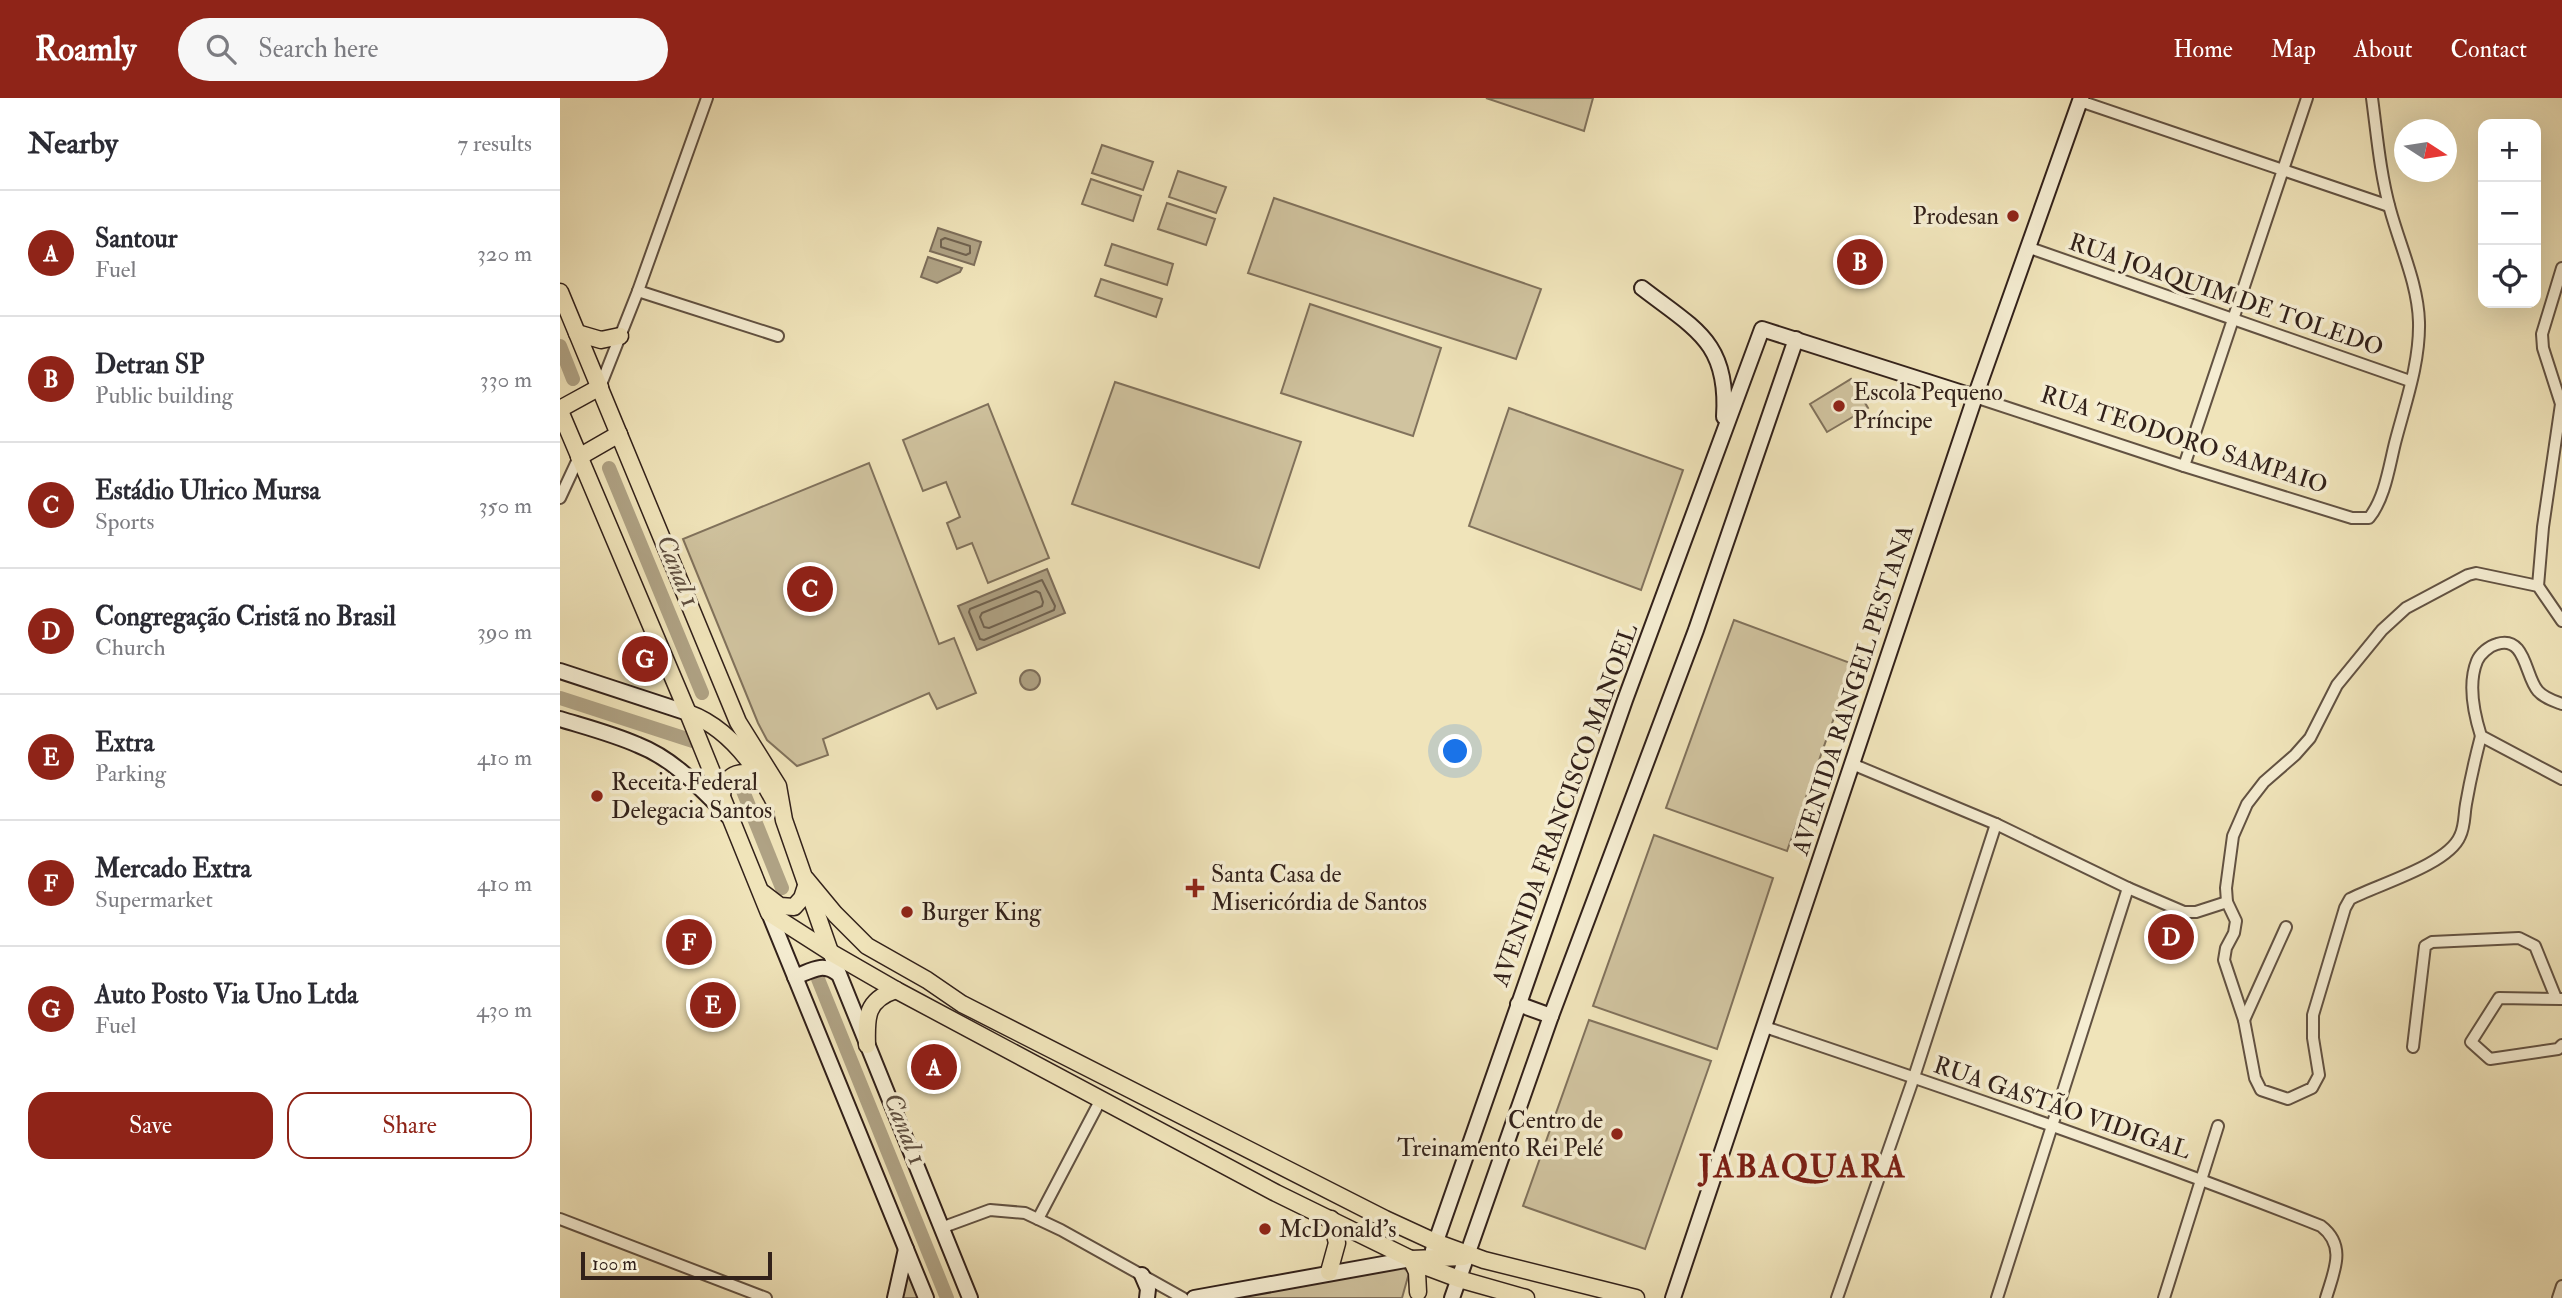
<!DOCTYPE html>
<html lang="en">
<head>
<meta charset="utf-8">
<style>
	:root { --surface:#fff; --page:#f7f7f7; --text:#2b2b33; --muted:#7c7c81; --line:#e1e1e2; --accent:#8f2418 }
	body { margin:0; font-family:"IM FELL Double Pica",serif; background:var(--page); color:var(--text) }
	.controls { position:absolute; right:21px; top:21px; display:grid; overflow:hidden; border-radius:14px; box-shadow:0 7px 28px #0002 }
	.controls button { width:63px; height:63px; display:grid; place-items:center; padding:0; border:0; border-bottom:2px solid var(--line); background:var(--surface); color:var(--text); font:35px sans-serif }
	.compass { position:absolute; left:1834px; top:21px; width:63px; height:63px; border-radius:50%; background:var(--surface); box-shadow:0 7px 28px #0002; rotate:102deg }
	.scale { position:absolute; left:21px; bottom:18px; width:191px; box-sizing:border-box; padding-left:7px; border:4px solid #32211a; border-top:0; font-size:19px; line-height:24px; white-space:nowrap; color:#32211a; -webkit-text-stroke:5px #f5edd2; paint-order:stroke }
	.you { position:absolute; left:896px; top:654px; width:24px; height:24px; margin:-18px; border:5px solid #fff; border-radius:50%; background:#1a73e8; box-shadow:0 0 0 10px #1a73e833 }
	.badge { display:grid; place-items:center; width:46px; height:46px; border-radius:50%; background:var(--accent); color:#fff; font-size:23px; font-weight:700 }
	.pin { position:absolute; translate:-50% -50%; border:4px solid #fff; box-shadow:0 2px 7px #0006 }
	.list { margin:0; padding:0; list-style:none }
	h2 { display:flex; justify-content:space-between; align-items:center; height:91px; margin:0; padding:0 28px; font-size:30px }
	h2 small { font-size:23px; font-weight:400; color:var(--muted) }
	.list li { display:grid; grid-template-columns:46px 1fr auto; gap:21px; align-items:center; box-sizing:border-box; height:126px; padding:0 28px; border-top:2px solid var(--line) }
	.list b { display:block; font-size:26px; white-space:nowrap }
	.list p { margin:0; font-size:23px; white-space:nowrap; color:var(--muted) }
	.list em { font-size:23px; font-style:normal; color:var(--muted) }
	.actions { display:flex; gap:14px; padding:21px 28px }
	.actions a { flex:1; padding:16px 0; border:2px solid var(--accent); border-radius:21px; text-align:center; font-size:24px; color:var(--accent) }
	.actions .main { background:var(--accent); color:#fff }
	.icon { flex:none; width:38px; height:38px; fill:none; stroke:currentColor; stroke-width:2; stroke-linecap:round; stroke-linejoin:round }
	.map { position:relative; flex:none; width:2002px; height:1200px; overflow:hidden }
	header { display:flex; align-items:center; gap:42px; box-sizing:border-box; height:98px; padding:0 35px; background:var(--accent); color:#fff }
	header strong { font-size:33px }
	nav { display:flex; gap:38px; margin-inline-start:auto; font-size:24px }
	.search { width:490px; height:63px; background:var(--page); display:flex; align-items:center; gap:18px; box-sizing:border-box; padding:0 24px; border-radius:38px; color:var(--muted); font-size:26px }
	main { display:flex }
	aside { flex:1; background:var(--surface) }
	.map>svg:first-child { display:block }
	.green { fill:#d0c39f; stroke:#81725c; stroke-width:2 }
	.water { fill:#afa284; stroke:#7d6e5a; stroke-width:2 }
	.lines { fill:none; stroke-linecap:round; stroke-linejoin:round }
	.shore { stroke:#70624f; stroke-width:2 }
	.canal { stroke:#afa284; stroke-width:14 }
	.street-casing { stroke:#625242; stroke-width:14 }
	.secondary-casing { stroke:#32211a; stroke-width:18 }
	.primary-casing { stroke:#32211a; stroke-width:19 }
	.street { stroke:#f5edd2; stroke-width:10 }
	.secondary { stroke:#f5edd2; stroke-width:14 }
	.primary { stroke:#f0e4ba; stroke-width:16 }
	.poi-dot { fill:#8f2418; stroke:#f5edd2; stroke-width:2.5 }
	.labels { text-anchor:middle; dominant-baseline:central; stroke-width:7; stroke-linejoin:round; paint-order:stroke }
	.poi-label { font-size:24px; fill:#32211a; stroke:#f5edd2; text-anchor:start }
	.street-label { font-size:24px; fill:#32211a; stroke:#f5edd2 }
	.water-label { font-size:26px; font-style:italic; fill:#5e4e3f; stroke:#f5edd2 }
	.district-label { font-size:32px; font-weight:bold; letter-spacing:2px; fill:#7a1f14; stroke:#f5edd2 }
</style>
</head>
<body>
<header>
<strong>Roamly</strong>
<div class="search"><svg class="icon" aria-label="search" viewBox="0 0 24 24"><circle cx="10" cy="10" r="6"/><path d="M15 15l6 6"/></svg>Search here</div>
<nav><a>Home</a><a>Map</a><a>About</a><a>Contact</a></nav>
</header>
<main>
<aside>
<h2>Nearby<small>7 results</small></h2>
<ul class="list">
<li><span class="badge">A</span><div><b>Santour</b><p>Fuel</p></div><em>320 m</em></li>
<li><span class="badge">B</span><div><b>Detran SP</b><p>Public building</p></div><em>330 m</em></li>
<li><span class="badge">C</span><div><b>Estádio Ulrico Mursa</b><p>Sports</p></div><em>350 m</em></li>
<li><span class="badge">D</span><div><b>Congregação Cristã no Brasil</b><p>Church</p></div><em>390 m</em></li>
<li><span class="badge">E</span><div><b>Extra</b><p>Parking</p></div><em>410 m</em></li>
<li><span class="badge">F</span><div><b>Mercado Extra</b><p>Supermarket</p></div><em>410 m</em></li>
<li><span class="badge">G</span><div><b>Auto Posto Via Uno Ltda</b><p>Fuel</p></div><em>430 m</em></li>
</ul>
<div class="actions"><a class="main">Save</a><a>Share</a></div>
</aside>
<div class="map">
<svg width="2002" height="1200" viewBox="0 0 2002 1200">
	<rect width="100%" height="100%" fill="#f0e4ba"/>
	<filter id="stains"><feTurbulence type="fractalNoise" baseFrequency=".00286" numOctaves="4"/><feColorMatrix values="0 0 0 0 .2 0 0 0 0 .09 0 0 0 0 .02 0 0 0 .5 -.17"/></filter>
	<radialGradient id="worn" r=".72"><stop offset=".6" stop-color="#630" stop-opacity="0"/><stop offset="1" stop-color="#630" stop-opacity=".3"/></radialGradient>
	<g class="green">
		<path d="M926,0H1033L1024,33Z"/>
		<path d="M542,47L593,64L583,92L532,75Z"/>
		<path d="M618,73L666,89L656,115L609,99Z"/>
		<path d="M531,81L581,98L573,123L522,106Z"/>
		<path d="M714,100L981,191L956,261L688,175Z"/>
		<path d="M607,105L655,121L646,147L598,131Z"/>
		<path d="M552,146L613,166L607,187L545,167Z"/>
		<path d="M541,181L602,201L596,219L535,198Z"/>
		<path d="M750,206L881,250L853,338L721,295Z"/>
		<path d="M1291,281L1308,310L1267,334L1250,306Z"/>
		<path d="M555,284L741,344L699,470L512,406Z"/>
		<path d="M428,306L489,460L428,485L412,445L397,451L387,425L400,419L386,384L363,393L343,342Z"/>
		<path d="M949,310L1123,372L1081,492L909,428Z"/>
		<path d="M309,365L379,546L394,540L416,595L377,611L369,595L263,641L268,657L237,668L207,642L198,625L123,441Z"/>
		<path d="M1174,522L1293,566L1227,753L1106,710Z"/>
		<path d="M1094,737L1213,780L1157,951L1033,908Z"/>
		<path d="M1029,922L1151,963L1085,1151L963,1108Z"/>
		<path d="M347,1162L362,1200H339Z"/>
		<path d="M842,1168L849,1175L842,1200H665Z"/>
	</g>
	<g class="water">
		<path d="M378,130L421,144L414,167L370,153Z"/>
		<path d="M368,159L402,170L400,174L377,185L361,179Z"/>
		<path d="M487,471L505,515L417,552L398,508Z"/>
		<circle cx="470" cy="582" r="10"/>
	</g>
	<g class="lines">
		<g class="shore">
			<path d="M385,140L410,148V155L406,157L381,149V142Z"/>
			<path d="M482,482L495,508L494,512L424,542L420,541L409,514L410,511Z"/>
			<path d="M476,493L480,495L483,504L482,508L429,530L424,529L420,519L422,515Z"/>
		</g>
		<g class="canal">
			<path d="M0,248L13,281"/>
			<path d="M49,370L142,595"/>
			<path d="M0,600L133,643"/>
			<path d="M183,693L222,790"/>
			<path d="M258,881L387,1200"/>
		</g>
		<defs>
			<g id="street">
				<path d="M1520,3L1829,108"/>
				<path d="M1467,149L1850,283"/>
				<path d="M78,193L218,238"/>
				<path d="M40,289L78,193L147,0"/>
				<path d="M1415,299L1624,368L1792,420H1809C1825,400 1829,369 1835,345C1845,306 1860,265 1859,224C1858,186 1840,148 1830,111C1820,75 1817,37 1812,0"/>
				<path d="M1624,368L1747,0"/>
				<path d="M0,400L19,359"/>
				<path d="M1978,488L1983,429L2001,306L1983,250L1982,236L2002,170"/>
				<path d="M2002,606C1994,603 1984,600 1978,593C1965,579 1966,537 1937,546C1929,548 1920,556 1917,563C1908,585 1914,616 1921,638L2002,681"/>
				<path d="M1921,638C1915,661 1910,683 1906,706C1904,717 1905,728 1900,738C1888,767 1816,787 1790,801L1785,810L1753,917V940L1759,977L1752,990L1728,1001L1701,992L1695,980L1684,922L1664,862L1666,850L1674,835L1676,823L1667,804L1666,790L1673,738L1687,706L1704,684L1735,657L1750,640L1777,587L1822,532L1846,510L1908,477L1916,475L1978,488L2002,523"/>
				<path d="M1292,666L1436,726L1568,790L1624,814H1636L1667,804"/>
				<path d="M2001,901L1939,900L1911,944L1930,961L1998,951L2002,947"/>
				<path d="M1684,922L1726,829"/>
				<path d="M1205,929C1392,992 1578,1056 1761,1128C1787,1148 1774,1173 1766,1200"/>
				<path d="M1853,949L1865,848L1872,844L1959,840L1975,848L1996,900"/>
				<path d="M0,1121L206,1200"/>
				<path d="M478,1121L540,1003"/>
				<path d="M381,1130L430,1112L465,1115L501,1132L623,1200"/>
				<path d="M1277,1200L1354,979L1436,726"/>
				<path d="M1437,1200L1568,790"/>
				<path d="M1604,1200L1658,1028"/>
				<path d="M1998,1200L2002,1188"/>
			</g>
			<g id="secondary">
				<path d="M1082,190C1135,231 1169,244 1164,319"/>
				<path d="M0,573L128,615"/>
				<path d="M0,621C26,629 53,636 78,647C114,661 141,691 168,718"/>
				<path d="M209,815L366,1200"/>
				<path d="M270,854L410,1200"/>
				<path d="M235,879C251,873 262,864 277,875"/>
				<path d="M958,906L991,918"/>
				<path d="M873,1152L1065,602L1202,231L1415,299"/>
				<path d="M582,1177L588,1191L587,1200"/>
				<path d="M335,1200L346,1151"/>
				<path d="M634,1200L851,1161"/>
				<path d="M892,1200L991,918L1136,532L1236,241"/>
				<path d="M1113,1200L1415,299L1521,0"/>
			</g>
			<g id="primary">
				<path d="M0,194L178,624L218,688L224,722L270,854"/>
				<path d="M17,235L41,242L60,238"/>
				<path d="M0,311L40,289"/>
				<path d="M0,313L128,615L209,815L270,854L336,892L716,1095L867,1169L899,1181L966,1200"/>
				<path d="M19,359L59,336"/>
				<path d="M128,615C167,629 194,665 213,701"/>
				<path d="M162,697C164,675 186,668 201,683"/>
				<path d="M246,781L275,816L307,848L367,882L402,906L825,1121L875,1144L924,1162L1076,1200"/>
				<path d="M203,795L220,808L234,809L242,800L247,785"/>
				<path d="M307,947C306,919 306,902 336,892"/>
				<path d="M851,1161L904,1159"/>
				<path d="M851,1161L857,1174L858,1194"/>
				<path d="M769,1174L777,1145L771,1121"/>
			</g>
		</defs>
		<use href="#street" class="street-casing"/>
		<use href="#secondary" class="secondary-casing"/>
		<use href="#primary" class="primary-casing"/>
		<use href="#street" class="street"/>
		<use href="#secondary" class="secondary"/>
		<use href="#primary" class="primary"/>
	</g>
	<g class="poi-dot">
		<circle cx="1453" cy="118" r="7"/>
		<circle cx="1279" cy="308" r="7"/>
		<circle cx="37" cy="698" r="7"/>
		<path d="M631.5 779.5h7v7h7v7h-7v7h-7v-7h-7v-7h7z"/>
		<circle cx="347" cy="814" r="7"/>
		<circle cx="1057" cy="1036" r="7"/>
		<circle cx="705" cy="1131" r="7"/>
	</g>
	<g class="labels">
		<g class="poi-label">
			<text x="1439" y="118" text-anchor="end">Prodesan</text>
			<text x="1293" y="294">Escola Pequeno<tspan x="1293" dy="28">Príncipe</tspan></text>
			<text x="51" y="684">Receita Federal<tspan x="51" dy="28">Delegacia Santos</tspan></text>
			<text x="651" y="776">Santa Casa de<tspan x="651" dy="28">Misericórdia de Santos</tspan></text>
			<text x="361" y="814">Burger King</text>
			<text x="1043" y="1022" text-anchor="end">Centro de<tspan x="1043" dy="28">Treinamento Rei Pelé</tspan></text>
			<text x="719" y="1131">McDonald's</text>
		</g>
		<g class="street-label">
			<text transform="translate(1666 197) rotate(19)">RUA JOAQUIM DE TOLEDO</text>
			<text transform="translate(1624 342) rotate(18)">RUA TEODORO SAMPAIO</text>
			<text transform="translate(1293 592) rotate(-72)">AVENIDA RANGEL PESTANA</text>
			<text transform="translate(1005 707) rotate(-70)">AVENIDA FRANCISCO MANOEL</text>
			<text transform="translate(1502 1010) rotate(19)">RUA GASTÃO VIDIGAL</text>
		</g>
		<g class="water-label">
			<text transform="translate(118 473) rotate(68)">Canal 1</text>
			<text transform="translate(345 1031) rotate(68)">Canal 1</text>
		</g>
		<g class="district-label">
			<text x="1243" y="1069">JABAQUARA</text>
		</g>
	</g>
	<rect width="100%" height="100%" filter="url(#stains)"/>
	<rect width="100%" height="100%" fill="url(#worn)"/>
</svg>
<div class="controls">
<button>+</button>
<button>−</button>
<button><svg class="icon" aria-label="locate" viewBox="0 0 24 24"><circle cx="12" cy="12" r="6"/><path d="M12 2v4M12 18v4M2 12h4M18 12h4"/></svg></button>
</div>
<svg class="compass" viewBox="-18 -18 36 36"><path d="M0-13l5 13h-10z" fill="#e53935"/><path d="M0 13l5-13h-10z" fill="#7c7c81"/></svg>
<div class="scale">100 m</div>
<div class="you"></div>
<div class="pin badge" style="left:374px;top:969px">A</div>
<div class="pin badge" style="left:1300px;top:164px">B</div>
<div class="pin badge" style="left:250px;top:491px">C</div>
<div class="pin badge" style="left:1611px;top:839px">D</div>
<div class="pin badge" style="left:153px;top:907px">E</div>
<div class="pin badge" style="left:129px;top:844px">F</div>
<div class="pin badge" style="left:85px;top:561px">G</div>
</div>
</main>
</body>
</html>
